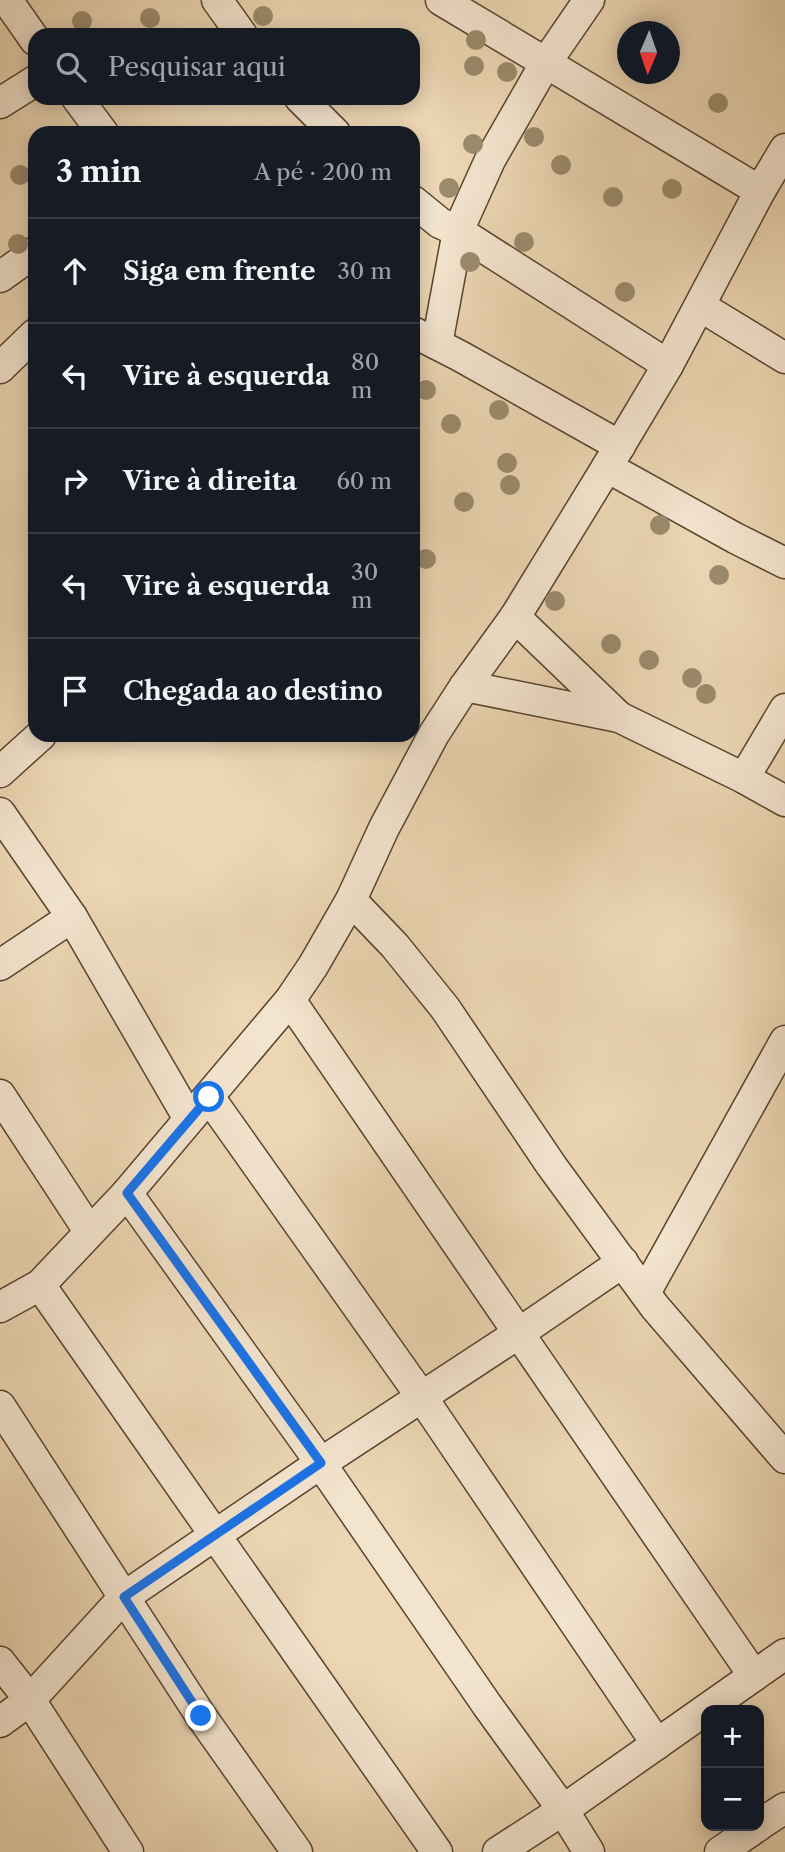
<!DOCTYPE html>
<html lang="pt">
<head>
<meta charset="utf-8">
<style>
	:root { --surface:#171b24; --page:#242831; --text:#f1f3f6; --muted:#9ea1a6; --line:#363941 }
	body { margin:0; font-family:"Libre Caslon Text",serif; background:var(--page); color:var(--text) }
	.controls { position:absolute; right:21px; bottom:21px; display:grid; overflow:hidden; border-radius:14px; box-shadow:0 4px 18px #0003 }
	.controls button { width:63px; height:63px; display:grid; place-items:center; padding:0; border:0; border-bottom:2px solid var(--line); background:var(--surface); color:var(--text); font:35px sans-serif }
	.compass { position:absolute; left:617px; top:21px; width:63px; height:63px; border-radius:50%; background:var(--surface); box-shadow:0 4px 18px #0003; rotate:182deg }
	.stop { position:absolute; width:21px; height:21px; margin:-16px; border:5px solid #1a73e8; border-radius:50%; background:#fff }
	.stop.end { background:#1a73e8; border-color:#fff; box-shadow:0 2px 7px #0008 }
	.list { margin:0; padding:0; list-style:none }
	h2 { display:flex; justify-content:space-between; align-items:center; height:91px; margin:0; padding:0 28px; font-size:30px }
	h2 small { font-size:23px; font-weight:400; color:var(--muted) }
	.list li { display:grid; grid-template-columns:46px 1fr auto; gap:21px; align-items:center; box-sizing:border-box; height:105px; padding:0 28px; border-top:2px solid var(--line) }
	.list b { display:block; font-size:26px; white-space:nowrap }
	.list em { font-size:23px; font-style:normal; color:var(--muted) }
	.icon { flex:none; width:38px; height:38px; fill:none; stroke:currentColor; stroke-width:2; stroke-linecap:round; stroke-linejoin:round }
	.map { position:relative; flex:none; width:785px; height:1852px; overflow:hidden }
	.search { position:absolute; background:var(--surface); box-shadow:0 4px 18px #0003; left:28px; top:28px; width:392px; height:77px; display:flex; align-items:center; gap:18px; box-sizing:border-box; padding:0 24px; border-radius:21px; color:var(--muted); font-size:26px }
	.panel { position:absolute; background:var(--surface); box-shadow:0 4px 18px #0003; left:28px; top:126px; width:392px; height:616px; border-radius:21px }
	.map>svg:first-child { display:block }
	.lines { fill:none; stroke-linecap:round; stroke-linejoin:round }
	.minor-casing { stroke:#58442f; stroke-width:33 }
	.minor { stroke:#f3e4ce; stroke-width:30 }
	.tree { fill:#9b8b6d }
	.route { stroke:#1a73e8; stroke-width:9 }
</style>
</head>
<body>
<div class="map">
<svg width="785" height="1852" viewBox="0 0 785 1852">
	<rect width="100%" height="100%" fill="#ecd6b3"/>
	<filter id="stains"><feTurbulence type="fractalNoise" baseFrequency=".00286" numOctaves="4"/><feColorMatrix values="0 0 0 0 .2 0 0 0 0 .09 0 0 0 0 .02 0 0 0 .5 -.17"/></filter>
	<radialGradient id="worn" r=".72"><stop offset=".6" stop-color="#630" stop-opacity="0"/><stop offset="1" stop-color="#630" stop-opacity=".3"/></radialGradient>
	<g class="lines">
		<defs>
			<g id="minor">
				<path d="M7,0L35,40"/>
				<path d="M217,0L242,35"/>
				<path d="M441,0L760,191"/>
				<path d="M77,98L103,133"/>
				<path d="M300,98L335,133"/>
				<path d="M0,103L35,81"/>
				<path d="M413,201L440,223L458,231L668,365"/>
				<path d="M0,277L35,252"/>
				<path d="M700,306L785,358"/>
				<path d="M413,332L460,356L620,446"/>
				<path d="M437,344L458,231L490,160L545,64L589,0"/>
				<path d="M0,368L35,334"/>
				<path d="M607,467L735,538L785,563"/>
				<path d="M515,617L619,717"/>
				<path d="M465,686L619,717L744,778L785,801"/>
				<path d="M0,772L41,735"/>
				<path d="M744,778L785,709"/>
				<path d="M0,813L72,917L189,1119"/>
				<path d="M351,900L395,946L445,1008L551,1165L655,1307L785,1458"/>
				<path d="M0,965L72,917"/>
				<path d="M290,1000L754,1676"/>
				<path d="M0,1095L89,1231"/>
				<path d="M209,1097L421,1396L657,1744"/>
				<path d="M127,1193L310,1448L487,1705L563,1810L589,1852"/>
				<path d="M40,1285L437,1852"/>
				<path d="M645,1293L785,1041"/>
				<path d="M0,1307L40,1285L127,1193L290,1000L313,966L351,900L384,828L434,734L465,686L515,617L607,467L668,365L760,191L785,149"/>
				<path d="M0,1406L201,1716L297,1852"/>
				<path d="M0,1662L30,1700L128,1852"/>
				<path d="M0,1722L30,1700L124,1597L321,1463L519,1333L623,1262"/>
				<path d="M759,1825L785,1808"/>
				<path d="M498,1852L563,1810L785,1654"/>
				<path d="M720,1852L758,1826"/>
			</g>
		</defs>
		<use href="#minor" class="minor-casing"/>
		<use href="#minor" class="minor"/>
	</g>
	<g class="tree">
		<circle cx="263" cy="16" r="10"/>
		<circle cx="150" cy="18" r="10"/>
		<circle cx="82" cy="21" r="10"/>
		<circle cx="476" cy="40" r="10"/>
		<circle cx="474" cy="66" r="10"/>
		<circle cx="507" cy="72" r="10"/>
		<circle cx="718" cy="103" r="10"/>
		<circle cx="534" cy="137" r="10"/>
		<circle cx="473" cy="144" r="10"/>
		<circle cx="561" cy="165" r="10"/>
		<circle cx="20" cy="175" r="10"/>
		<circle cx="449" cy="188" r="10"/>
		<circle cx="672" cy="189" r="10"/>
		<circle cx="613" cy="197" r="10"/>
		<circle cx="524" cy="242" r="10"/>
		<circle cx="18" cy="244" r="10"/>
		<circle cx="470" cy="262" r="10"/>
		<circle cx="625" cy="292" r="10"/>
		<circle cx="426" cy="390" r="10"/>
		<circle cx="499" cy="410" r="10"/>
		<circle cx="451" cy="424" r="10"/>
		<circle cx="507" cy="463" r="10"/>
		<circle cx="510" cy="485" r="10"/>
		<circle cx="464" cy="502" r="10"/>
		<circle cx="660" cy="525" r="10"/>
		<circle cx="426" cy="559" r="10"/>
		<circle cx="719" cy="575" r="10"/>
		<circle cx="555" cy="601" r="10"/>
		<circle cx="611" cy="644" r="10"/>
		<circle cx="649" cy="660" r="10"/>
		<circle cx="692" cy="678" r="10"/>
		<circle cx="706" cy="694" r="10"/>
	</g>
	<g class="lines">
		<path class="route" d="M201,1716L124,1597L321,1463L127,1193L209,1097"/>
	</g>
	<rect width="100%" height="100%" filter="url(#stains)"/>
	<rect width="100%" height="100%" fill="url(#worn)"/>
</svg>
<div class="controls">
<button>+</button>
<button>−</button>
</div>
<svg class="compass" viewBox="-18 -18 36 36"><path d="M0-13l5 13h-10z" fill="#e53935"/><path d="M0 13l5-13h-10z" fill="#9ea1a6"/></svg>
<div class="stop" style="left:209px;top:1097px"></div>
<div class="stop end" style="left:201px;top:1716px"></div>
<div class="search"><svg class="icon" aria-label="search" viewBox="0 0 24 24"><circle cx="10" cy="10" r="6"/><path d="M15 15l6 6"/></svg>Pesquisar aqui</div>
<section class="panel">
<h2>3 min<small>A pé · 200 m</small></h2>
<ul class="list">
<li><svg class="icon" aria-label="ahead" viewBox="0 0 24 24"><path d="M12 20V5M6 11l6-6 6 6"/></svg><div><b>Siga em frente</b></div><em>30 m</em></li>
<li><svg class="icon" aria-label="left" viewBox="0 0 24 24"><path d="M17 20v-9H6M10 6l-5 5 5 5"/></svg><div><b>Vire à esquerda</b></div><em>80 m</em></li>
<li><svg class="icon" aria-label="right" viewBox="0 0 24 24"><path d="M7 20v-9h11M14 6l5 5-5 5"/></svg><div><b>Vire à direita</b></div><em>60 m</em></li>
<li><svg class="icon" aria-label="left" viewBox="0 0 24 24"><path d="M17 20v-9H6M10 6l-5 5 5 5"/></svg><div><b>Vire à esquerda</b></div><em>30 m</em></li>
<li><svg class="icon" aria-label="arrive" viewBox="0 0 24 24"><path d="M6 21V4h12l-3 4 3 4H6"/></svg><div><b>Chegada ao destino</b></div></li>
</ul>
</section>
</div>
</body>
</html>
